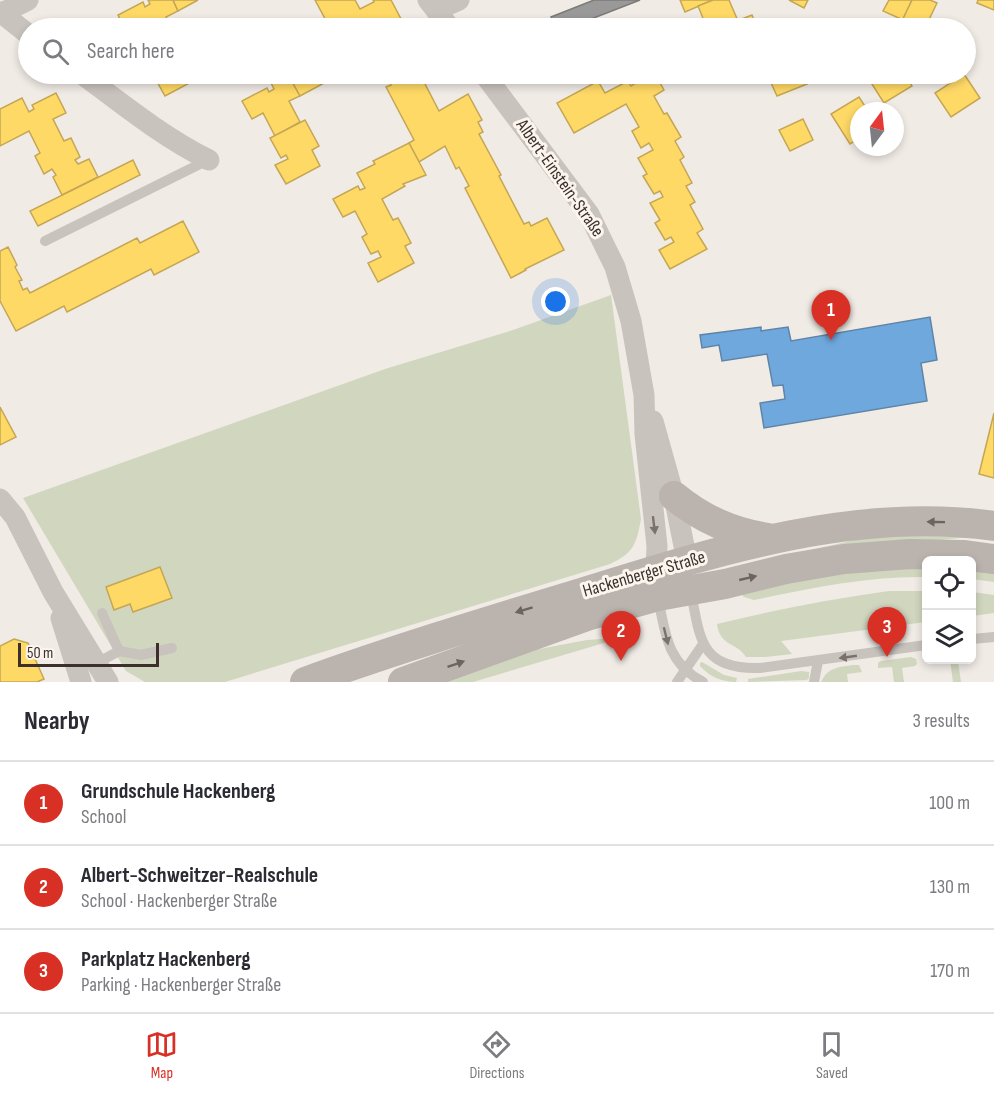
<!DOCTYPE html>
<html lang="en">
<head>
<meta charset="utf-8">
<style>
	:root { --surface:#fff; --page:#f7f7f7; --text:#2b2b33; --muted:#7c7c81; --line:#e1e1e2; --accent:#d93025 }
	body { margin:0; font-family:"Sofia Sans Condensed",sans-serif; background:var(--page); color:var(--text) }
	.controls { position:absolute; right:18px; bottom:18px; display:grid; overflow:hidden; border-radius:9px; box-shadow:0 3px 9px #0003 }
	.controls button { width:54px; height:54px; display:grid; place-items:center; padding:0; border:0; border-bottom:2px solid var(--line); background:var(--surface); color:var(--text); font:30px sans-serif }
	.compass { position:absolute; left:850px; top:102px; width:54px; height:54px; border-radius:50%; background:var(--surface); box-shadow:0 3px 9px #0003; rotate:15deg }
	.scale { position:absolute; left:18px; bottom:15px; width:141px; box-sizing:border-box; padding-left:6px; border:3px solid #3b302b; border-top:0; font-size:16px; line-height:21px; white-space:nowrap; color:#3b302b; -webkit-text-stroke:4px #fbf5ee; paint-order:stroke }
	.you { position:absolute; left:556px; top:302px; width:21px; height:21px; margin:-15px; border:4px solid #fff; border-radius:50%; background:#1a73e8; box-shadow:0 0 0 9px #1a73e833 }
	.badge { display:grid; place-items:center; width:39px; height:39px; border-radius:50%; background:var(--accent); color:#fff; font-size:20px; font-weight:700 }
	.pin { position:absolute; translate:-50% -50px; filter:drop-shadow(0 2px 3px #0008) }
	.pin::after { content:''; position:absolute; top:32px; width:21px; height:18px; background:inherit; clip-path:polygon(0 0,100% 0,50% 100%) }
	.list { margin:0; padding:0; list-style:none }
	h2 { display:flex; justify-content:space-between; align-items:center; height:78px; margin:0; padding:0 24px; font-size:26px }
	h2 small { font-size:20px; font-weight:400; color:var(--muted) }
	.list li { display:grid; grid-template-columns:39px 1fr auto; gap:18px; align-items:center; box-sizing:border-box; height:84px; padding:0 24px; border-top:2px solid var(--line) }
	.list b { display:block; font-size:22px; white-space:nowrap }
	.list p { margin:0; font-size:20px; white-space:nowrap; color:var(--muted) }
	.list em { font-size:20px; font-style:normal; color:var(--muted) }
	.icon { flex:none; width:33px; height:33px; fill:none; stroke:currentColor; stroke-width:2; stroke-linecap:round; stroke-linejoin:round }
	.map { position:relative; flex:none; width:994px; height:682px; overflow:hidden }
	.search { position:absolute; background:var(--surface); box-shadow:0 3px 9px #0003; left:18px; right:18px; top:18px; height:66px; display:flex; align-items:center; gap:15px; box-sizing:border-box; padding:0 21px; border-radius:33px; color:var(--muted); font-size:22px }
	.sheet { height:330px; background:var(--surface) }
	nav { display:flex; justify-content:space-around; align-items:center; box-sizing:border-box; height:84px; border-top:2px solid var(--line); background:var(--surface); font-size:16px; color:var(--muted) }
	nav a { display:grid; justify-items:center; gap:3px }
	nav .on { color:var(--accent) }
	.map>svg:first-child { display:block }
	.green { fill:#d1d6bf }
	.homes { fill:#ffd966; stroke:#c4a654; stroke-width:1.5 }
	.schools { fill:#6fa8dc; stroke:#5f84a7; stroke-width:1.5 }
	.industry { fill:#999; stroke:#7d7a78; stroke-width:1.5 }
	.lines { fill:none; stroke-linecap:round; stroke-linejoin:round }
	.lane { stroke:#c9c3be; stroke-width:10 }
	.street { stroke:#c9c3be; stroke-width:21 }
	.secondary { stroke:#bab3ae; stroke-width:30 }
	.oneway { fill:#6e645f }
	.oneway2 { fill:#7b726d }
	.labels { text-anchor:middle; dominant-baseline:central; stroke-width:6; stroke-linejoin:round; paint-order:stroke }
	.street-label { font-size:18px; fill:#3b302b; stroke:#fbf5ee }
</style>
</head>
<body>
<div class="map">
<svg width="994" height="682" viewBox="0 0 994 682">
	<rect width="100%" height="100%" fill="#f0ebe5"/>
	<g class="green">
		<path d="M611,295L641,519C636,544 635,552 610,564L225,682H145L126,671L23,498L385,369L513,330Z"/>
		<path d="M891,532L970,537L912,543L734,567Z"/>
		<path d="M926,563V577C868,576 811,588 754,600L744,597L741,594L759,585Z"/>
		<path d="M972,565L994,567V582L972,579Z"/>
		<path d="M889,591H926V622L781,641L792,654L766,657H746C737,642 720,647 717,624C774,610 831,599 889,591Z"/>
		<path d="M972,592L994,595V613L972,616Z"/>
		<path d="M614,638V640L473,682H432L518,653L587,640Z"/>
		<path d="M911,657L916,659L917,664L915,666L902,668L904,682H894L892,667L878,668V663L881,661Z"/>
		<path d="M935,660H968L958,661L961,682H953L950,660L936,662Z"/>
		<path d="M702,662L724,675L737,678L736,682C722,682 710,677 700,666V663Z"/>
		<path d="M854,665H859L862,672L847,674L848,682H821C828,667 839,667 854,665Z"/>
		<path d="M801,671L809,672V678L807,680L748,682V679Z"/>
	</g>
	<g class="homes">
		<path d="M148,0H173L178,11L166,17L172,28H125L118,15L143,2L145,7L150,4Z"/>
		<path d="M173,0H198L178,11Z"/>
		<path d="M315,0H355L360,9L374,2L373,0H391L401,19L397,21L401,28H330Z"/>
		<path d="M680,0H713L685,12Z"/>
		<path d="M713,0H729L738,21L718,28H707L698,6Z"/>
		<path d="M789,0H808L804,8Z"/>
		<path d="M889,0H912L903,20L883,11Z"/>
		<path d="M912,0H930L937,3L925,28H908L900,25Z"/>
		<path d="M978,0H994V10L977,3Z"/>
		<path d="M752,15L757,28H725L724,26Z"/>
		<path d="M164,74H197L199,78L165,96L155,78Z"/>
		<path d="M270,74H288L300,96L289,101L300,122L275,136L263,113L252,119L242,101L267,88L269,92L274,89L267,75Z"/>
		<path d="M288,74H341L300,96Z"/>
		<path d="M385,74H422L423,75L421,76L439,111L468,94L482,120L478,122L483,132L479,134L501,175L499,176L524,224L529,222L531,226L547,218L564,250L525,269L526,270L511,278L465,188L469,186L459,167L456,169L445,146L419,162L409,143L414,140L386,87L391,85Z"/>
		<path d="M631,74H655L664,90L654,96L664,114L667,113L681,137L675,141L684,157L680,160L692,183L686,186L695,202L690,205L703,229L697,233L707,249L670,269L659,250L674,242L671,237L665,240L655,223L660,220L650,203L663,197L660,191L654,194L643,176L647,174L638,158L653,150L649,143L641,148L632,131L639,127L626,104L574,133L557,103L598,81L605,93L628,81L631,86L636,83Z"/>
		<path d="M767,74H803L807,84L777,96Z"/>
		<path d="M882,74H905L912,86L884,103L870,81Z"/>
		<path d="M964,74L980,98L951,117L935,93Z"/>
		<path d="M56,93L66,113L53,119L64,141L71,138L80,157L75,160L78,164L89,159L98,177L62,195L53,177L56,175L52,169L44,174L35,156L40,153L29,131L0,146V109L22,98L29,112L34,109L32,105Z"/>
		<path d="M859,97L868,111H859V138L850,144L831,114Z"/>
		<path d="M803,119L813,140L790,151L779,130Z"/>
		<path d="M305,120L319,146L312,150L320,166L286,184L275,165L288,159L286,155L281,158L270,138Z"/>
		<path d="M409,143L426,175L403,184L405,186L382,199L393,220L398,218L411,243L405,246L414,263L378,282L368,263L381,257L378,251L371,254L362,237L367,234L355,211L343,217L333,199L358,186L360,190L365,188L357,173L375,164L373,161Z"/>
		<path d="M133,160L140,175L38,226L30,211Z"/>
		<path d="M183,221L199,252L154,275L151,269L67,312L64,306L16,331L0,301V251L8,247L17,265L15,267L22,280L19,281L23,290L27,288L30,293L137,238L140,243Z"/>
		<path d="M0,407L16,437L0,445Z"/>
		<path d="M994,413V478L979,474Z"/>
		<path d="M160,567L172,598L133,612L130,604L114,610L106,587Z"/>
		<path d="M14,639L28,643L44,679L37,682H0V646Z"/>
	</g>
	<path class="schools" d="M930,317L937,360L921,363L927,401L764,428L760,403L785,399L783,385L773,386L767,354L722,361L719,345L702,348L700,335L761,327V331L788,327L791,341Z"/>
	<path class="industry" d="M594,0H640L568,28H556L551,17Z"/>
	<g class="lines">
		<g class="lane">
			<path d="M45,241L208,160"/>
			<path d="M691,592C700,640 701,670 760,668L926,645"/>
			<path d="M658,597C665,633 667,663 703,682"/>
			<path d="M102,613L119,651"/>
			<path d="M972,639L994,637"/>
			<path d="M97,663L119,651L141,655L172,648"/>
			<path d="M677,682L703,644"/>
			<path d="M814,682L818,661"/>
		</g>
		<g class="street">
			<path d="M428,0L450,28"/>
			<path d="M436,10L459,0"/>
			<path d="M0,12L28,34"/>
			<path d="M0,14L28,0"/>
			<path d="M82,74C122,104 163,137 209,160"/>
			<path d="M484,74L589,214L615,267L631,321L644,395L645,434L657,546L656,570"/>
			<path d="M653,421L674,496L687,561"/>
			<path d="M0,499L15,517L53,592L108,682"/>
			<path d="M61,618L81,682"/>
		</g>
		<g class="secondary">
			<path d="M674,496C702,519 731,532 768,538"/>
			<path d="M305,682C396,649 489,621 581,593C713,552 854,506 994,526"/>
			<path d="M403,682L590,615L658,596L725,584L786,569L844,559L910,554L963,555L994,559"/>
		</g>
	</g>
	<defs><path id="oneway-solid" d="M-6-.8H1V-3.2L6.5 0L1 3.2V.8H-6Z" transform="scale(1.5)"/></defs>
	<g class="oneway">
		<use href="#oneway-solid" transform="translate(936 522) rotate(-179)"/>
		<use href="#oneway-solid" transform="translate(748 578) rotate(-13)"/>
		<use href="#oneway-solid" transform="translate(524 610) rotate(163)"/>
		<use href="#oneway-solid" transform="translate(456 664) rotate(-19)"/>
	</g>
	<g class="oneway2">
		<use href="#oneway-solid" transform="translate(654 525) rotate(83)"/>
		<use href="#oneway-solid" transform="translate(666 636) rotate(76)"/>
		<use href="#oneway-solid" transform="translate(848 657) rotate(172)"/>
	</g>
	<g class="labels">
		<g class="street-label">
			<text transform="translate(560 178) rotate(55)">Albert-Einstein-Straße</text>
			<text transform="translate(644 574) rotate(-16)">Hackenberger Straße</text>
		</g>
	</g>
</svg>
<div class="controls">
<button><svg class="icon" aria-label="locate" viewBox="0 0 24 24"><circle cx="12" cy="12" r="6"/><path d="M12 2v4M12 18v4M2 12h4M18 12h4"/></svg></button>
<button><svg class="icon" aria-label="layers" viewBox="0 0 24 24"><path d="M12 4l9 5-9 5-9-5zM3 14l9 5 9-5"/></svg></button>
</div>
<svg class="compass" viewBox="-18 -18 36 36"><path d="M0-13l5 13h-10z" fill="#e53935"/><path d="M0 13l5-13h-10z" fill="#7c7c81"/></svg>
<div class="scale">50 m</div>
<div class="you"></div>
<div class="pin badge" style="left:831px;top:340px">1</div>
<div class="pin badge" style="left:621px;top:661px">2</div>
<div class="pin badge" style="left:887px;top:657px">3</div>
<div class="search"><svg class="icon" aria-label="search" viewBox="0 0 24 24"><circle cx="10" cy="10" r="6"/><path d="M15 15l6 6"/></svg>Search here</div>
</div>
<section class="sheet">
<h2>Nearby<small>3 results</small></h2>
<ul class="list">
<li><span class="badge">1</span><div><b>Grundschule Hackenberg</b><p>School</p></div><em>100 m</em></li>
<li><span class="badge">2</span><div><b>Albert-Schweitzer-Realschule</b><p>School · Hackenberger Straße</p></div><em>130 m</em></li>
<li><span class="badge">3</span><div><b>Parkplatz Hackenberg</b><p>Parking · Hackenberger Straße</p></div><em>170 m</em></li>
</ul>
</section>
<nav>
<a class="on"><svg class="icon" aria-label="map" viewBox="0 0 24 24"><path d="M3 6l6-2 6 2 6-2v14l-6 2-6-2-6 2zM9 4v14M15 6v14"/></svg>Map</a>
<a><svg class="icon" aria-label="directions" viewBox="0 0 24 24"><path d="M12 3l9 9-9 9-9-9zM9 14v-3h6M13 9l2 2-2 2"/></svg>Directions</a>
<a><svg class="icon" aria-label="saved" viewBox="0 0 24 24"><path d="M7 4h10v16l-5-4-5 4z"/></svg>Saved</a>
</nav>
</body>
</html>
